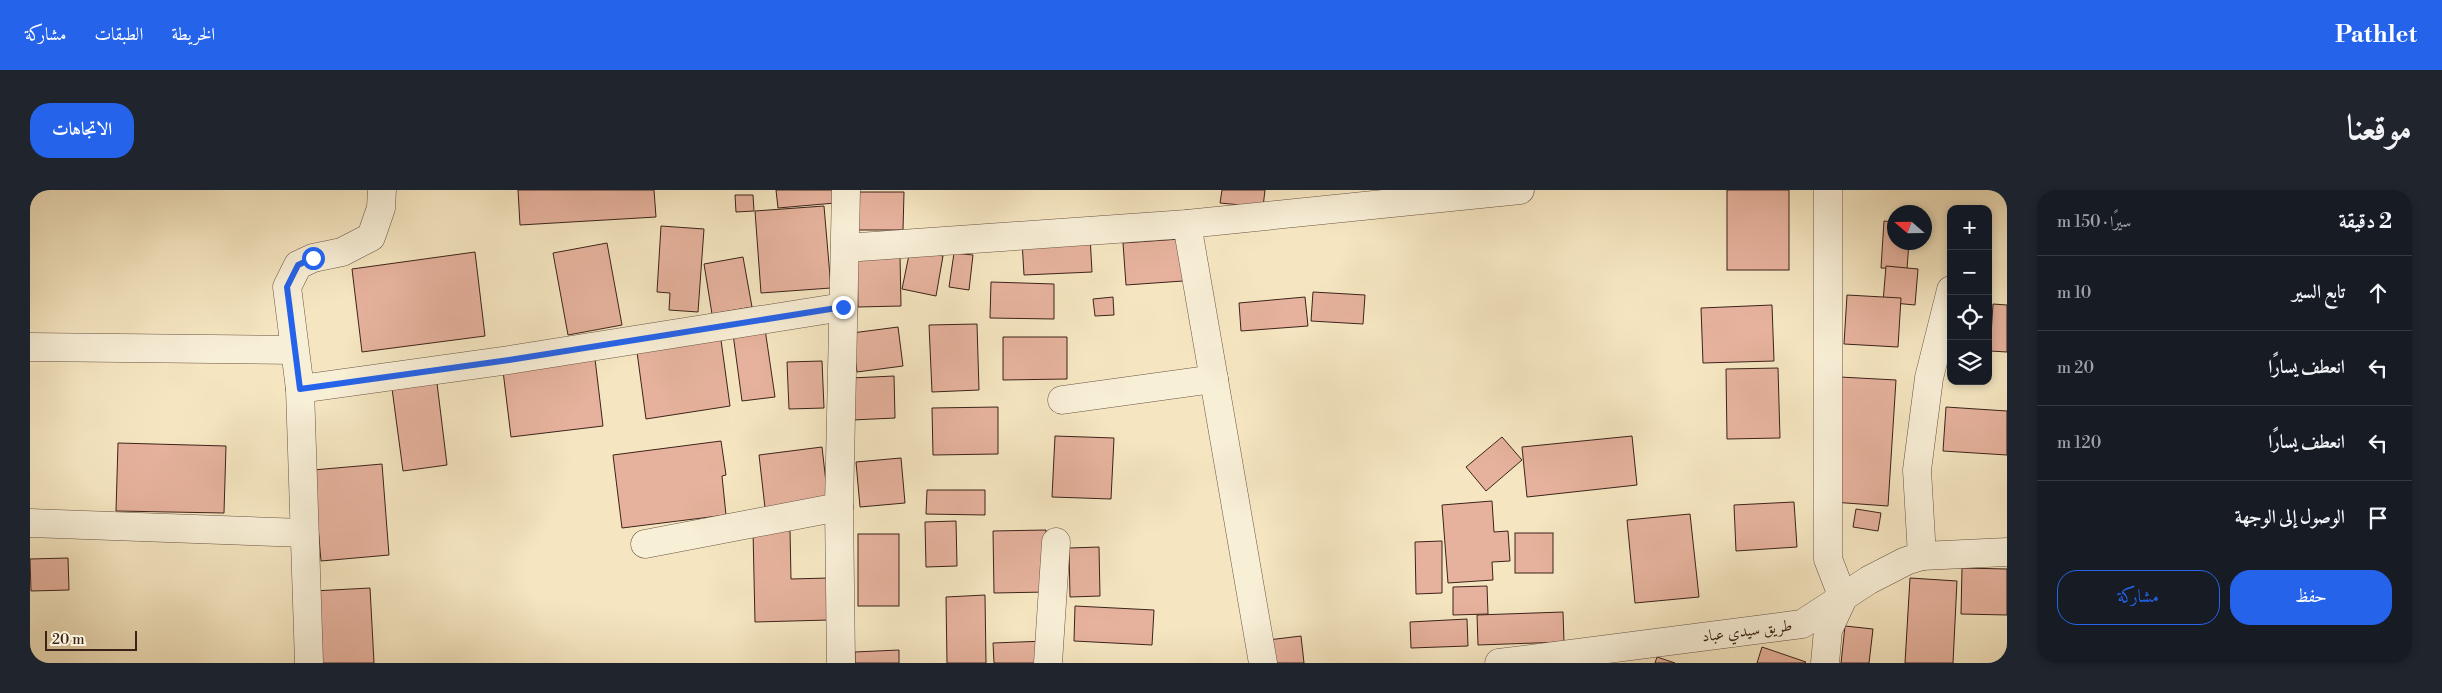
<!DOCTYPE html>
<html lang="ar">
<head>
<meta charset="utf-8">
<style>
	:root { --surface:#171b24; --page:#20242c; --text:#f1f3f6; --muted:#9ea1a6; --line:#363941; --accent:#2563eb }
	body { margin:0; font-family:"Libre Bodoni",Amiri,serif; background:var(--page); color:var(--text); direction:rtl }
	.controls { position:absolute; right:15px; top:15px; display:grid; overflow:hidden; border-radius:10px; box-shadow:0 2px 8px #0003 }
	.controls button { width:45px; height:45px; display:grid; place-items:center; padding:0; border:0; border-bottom:1px solid var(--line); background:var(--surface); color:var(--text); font:25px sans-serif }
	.compass { position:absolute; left:1857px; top:15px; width:45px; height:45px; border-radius:50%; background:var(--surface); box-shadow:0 2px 8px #0003; rotate:290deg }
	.scale { position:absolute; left:15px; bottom:12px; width:92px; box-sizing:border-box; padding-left:5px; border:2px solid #3c231a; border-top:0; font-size:14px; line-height:18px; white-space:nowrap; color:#3c231a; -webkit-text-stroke:4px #f8efd7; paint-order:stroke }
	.stop { position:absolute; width:15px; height:15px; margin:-11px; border:4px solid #2563eb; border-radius:50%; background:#fff }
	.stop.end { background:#2563eb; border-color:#fff; box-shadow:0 1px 5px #0008 }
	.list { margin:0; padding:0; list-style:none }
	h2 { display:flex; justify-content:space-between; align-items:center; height:65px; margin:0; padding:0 20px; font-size:21px }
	h2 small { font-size:16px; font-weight:400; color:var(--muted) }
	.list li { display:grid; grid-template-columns:32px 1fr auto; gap:15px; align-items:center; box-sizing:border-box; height:75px; padding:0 20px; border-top:1px solid var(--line) }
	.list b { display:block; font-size:19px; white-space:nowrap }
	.list em { font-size:16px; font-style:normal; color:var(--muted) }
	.actions { display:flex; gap:10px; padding:15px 20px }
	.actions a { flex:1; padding:11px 0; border:1px solid var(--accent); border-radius:20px; text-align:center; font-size:18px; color:var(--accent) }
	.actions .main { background:var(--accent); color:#fff }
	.icon { flex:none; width:28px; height:28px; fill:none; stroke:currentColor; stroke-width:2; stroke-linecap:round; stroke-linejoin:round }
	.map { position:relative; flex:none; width:1977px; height:473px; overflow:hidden; direction:ltr; border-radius:20px }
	header { display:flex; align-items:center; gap:30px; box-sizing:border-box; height:70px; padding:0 25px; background:var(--accent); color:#fff }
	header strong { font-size:24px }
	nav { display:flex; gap:28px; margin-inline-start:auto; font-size:18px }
	.intro { display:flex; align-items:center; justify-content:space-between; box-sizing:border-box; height:120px; padding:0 30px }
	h1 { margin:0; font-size:35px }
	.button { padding:12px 22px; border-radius:20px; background:var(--accent); color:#fff; font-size:18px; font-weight:700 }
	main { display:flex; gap:30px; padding:0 30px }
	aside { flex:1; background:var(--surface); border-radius:20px; box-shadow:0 2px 8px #0003 }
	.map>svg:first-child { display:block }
	.building { fill:#e6b29d; stroke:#3c231a }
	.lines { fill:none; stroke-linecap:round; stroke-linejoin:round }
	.street-casing { stroke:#6a5444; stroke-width:29 }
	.street { stroke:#f8efd7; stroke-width:28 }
	.route { stroke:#2563eb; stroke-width:6 }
	.labels { text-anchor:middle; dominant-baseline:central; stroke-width:4; stroke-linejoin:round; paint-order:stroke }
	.street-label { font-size:16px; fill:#3c231a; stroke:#f8efd7 }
</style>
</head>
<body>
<header>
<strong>Pathlet</strong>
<nav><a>الخريطة</a><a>الطبقات</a><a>مشاركة</a></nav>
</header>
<div class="intro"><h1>موقعنا</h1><a class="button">الاتجاهات</a></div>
<main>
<aside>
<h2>2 دقيقة<small>سيرًا · 150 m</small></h2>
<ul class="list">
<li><svg class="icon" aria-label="ahead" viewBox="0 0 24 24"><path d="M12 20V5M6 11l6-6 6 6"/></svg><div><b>تابع السير</b></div><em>10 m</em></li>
<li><svg class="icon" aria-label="left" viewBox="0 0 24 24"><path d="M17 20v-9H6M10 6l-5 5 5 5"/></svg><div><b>انعطف يسارًا</b></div><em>20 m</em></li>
<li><svg class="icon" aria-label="left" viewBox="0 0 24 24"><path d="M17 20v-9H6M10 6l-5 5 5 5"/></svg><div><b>انعطف يسارًا</b></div><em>120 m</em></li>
<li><svg class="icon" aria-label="arrive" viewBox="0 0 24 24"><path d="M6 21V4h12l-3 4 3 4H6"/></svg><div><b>الوصول إلى الوجهة</b></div></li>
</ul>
<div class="actions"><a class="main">حفظ</a><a>مشاركة</a></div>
</aside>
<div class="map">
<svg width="1977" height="473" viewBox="0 0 1977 473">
	<rect width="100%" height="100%" fill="#f5e6c1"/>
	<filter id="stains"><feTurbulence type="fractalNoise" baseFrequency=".004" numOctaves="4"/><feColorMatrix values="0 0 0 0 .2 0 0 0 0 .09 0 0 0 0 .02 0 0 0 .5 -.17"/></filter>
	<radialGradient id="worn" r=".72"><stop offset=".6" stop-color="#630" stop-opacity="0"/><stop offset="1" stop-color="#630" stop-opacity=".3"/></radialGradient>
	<g class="building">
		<path d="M488,0H624L626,27L490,35Z"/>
		<path d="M746,0H804L805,13L748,18Z"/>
		<path d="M1192,0H1235L1233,17L1190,13Z"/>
		<rect x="1697" y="0" width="62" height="80"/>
		<path d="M826,2H874L873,40H825Z"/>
		<path d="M705,5H723L724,21L706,22Z"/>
		<path d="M794,16L801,98L731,103L725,21Z"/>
		<path d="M1854,31L1864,32V52H1879L1877,79L1851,78Z"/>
		<path d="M631,36L674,39L668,122L639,120L640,103L627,102Z"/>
		<path d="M1060,46L1062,82L994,85L992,51Z"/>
		<path d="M1150,49L1153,91L1096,95L1093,53Z"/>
		<path d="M577,53L592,135L538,145L523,63Z"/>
		<path d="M880,60L913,66L906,106L872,99Z"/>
		<path d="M445,62L455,146L332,162L322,79Z"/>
		<path d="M924,63L943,65L939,100L919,97Z"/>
		<path d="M870,65L871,116L828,117L827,66Z"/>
		<path d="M713,67L722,117L682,124L674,74Z"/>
		<path d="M1856,76L1888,79L1885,115L1853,112Z"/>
		<path d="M961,92L1024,94V129L960,128Z"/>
		<path d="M1283,102L1335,105L1333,134L1281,131Z"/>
		<path d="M1817,105L1871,108L1868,157L1814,154Z"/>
		<path d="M1083,107L1084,125L1065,126L1063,109Z"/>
		<path d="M1275,107L1278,136L1211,141L1209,113Z"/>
		<path d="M1963,114L1977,115V162L1960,161Z"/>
		<path d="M1742,115L1744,171L1673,173L1671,118Z"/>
		<path d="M947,134L949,200L902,202L899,135Z"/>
		<path d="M868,137L873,176L827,182L822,143Z"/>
		<path d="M735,139L745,207L712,211L703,144Z"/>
		<path d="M973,147H1037V189L973,190Z"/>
		<path d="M691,150L700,216L616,229L607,162Z"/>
		<path d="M565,169L573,236L481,247L473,181Z"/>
		<path d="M792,171L794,218L759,219L757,172Z"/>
		<path d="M1748,178L1750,248L1697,249L1696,179Z"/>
		<path d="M406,185L417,275L373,281L361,191Z"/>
		<path d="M864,186L865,228L822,230L821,188Z"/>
		<path d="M1810,187L1866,190L1858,316L1802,312Z"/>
		<path d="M968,217V264L903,265L902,218Z"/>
		<path d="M1916,217L1977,221V265L1913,261Z"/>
		<path d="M1025,246L1084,248L1081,309L1022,307Z"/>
		<path d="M1602,246L1607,295L1497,307L1492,257Z"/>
		<path d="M1472,247L1492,270L1456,301L1436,277Z"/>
		<path d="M691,251L696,285L692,286L696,325L592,338L583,265Z"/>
		<path d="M88,253L196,256L194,323L86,321Z"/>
		<path d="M792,257L798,310L735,318L729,265Z"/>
		<path d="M871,268L875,313L830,317L826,272Z"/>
		<path d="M352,274L359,365L291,371L283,280Z"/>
		<path d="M897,300H955V325L896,324Z"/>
		<path d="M1462,311L1464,342L1478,341L1480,371L1462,372L1463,390L1418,393L1412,315Z"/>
		<path d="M1764,312L1767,357L1706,361L1704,315Z"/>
		<path d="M1826,319L1851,323L1848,341L1823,337Z"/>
		<path d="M1660,324L1669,407L1605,413L1597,330Z"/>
		<path d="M926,331L927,376L896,377L895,332Z"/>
		<path d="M760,340L761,389L799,388V430L725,432L723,341Z"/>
		<path d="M1016,340L1017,402L964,403L963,341Z"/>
		<rect x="1485" y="343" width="38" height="40"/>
		<rect x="828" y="344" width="41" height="72"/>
		<path d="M1412,351V403L1386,404L1385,352Z"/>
		<path d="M1069,357L1070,406L1040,407L1039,358Z"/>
		<path d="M38,368L39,400L1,401L0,369Z"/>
		<path d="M1932,378L1977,379V425L1931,424Z"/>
		<path d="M1880,388L1927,391L1923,473H1875Z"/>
		<path d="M1457,396L1458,424L1423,425V397Z"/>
		<path d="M340,398L344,473H286L283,401Z"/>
		<path d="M955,405L956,473H917L916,407Z"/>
		<path d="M1045,416L1124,420L1122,455L1044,451Z"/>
		<path d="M1533,422L1534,452L1448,455L1447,425Z"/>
		<path d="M1437,429L1438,456L1381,458L1380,432Z"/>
		<path d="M1815,436L1843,439L1839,473H1811Z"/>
		<path d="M1271,446L1274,473H1241L1238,450Z"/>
		<path d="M1016,451L1018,473H964L963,453Z"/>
		<path d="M1732,457L1776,472L1775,473H1727Z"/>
		<path d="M869,460V473H825V462Z"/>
		<path d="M1627,467L1645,473H1625Z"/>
	</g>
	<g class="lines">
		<defs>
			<g id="street">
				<path d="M1157,34L1233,473"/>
				<path d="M815,58L1157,34L1490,0"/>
				<path d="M0,157L264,160"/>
				<path d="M270,199L479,170L813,117"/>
				<path d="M1032,210L1184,189"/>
				<path d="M0,333L274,343"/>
				<path d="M615,354L809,317"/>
				<path d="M1892,366L1887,280L1899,188L1921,100"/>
				<path d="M279,473L270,199L257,97L268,75L283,68L312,62L341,47L351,18L352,0"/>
				<path d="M811,473L809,317L816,0"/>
				<path d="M1018,473L1026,352"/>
				<path d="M1469,473L1772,434L1839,390L1876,371L1892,366L1977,362"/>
				<path d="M1795,473L1798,440L1813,408L1798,369V0"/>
			</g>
		</defs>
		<use href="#street" class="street-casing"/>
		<use href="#street" class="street"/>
	</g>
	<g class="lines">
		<path class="route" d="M283,68L268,75L257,97L270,199L479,170L813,117"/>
	</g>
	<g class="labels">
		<g class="street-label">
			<text transform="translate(1717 441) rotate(-7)">طريق سيدي عباد</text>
		</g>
	</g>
	<rect width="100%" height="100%" filter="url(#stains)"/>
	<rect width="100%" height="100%" fill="url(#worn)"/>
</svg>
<div class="controls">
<button>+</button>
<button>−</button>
<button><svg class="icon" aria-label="locate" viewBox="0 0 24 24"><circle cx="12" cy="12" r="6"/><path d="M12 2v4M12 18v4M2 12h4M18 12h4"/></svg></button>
<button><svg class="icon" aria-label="layers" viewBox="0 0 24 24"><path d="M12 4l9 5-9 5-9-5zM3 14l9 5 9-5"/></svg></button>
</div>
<svg class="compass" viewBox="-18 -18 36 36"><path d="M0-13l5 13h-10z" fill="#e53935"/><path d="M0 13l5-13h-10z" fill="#9ea1a6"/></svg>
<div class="scale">20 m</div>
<div class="stop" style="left:283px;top:68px"></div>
<div class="stop end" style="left:813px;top:117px"></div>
</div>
</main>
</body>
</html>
